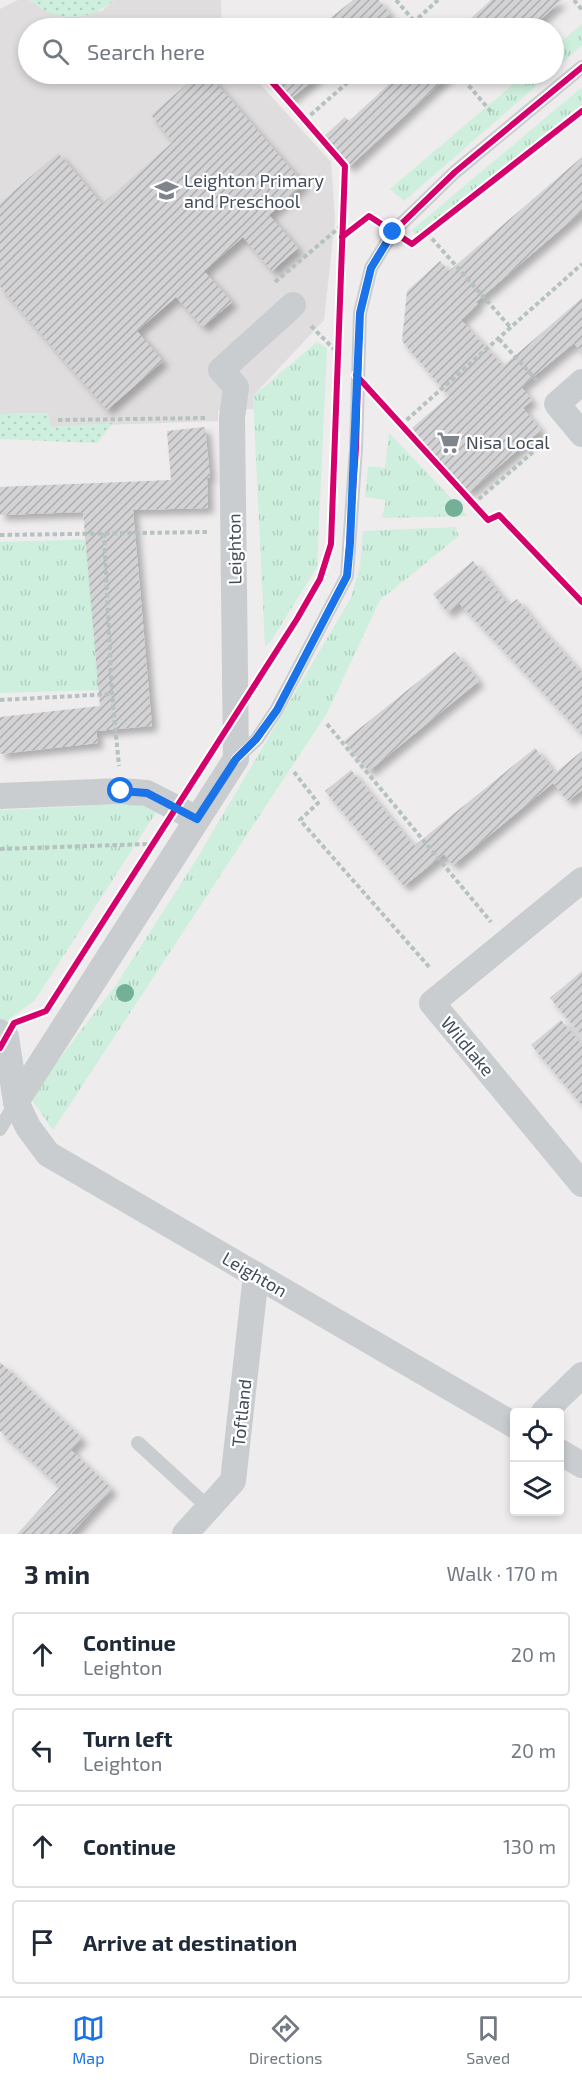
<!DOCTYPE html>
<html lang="en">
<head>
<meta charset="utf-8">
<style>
	:root { --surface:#fff; --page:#f6f6f7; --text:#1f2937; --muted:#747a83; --line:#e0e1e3; --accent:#1a73e8 }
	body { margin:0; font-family:"Exo 2",sans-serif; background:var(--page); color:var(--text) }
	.controls { position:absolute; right:18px; bottom:18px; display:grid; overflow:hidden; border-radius:6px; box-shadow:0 3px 9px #0003 }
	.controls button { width:54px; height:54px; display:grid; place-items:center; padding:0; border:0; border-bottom:2px solid var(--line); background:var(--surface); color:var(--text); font:30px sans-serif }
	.stop { position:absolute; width:18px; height:18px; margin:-14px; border:4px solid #1a73e8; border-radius:50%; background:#fff }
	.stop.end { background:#1a73e8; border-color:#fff; box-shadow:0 2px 6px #0008 }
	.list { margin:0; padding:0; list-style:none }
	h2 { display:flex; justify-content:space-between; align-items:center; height:78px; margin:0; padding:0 24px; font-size:26px }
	h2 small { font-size:20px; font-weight:400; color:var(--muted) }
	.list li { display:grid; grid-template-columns:39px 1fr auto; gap:18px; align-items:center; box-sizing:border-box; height:84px; margin:0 12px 12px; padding:0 12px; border:2px solid var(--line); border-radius:6px }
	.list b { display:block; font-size:22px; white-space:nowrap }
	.list p { margin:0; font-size:20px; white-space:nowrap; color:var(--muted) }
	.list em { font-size:20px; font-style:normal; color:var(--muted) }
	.icon { flex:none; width:33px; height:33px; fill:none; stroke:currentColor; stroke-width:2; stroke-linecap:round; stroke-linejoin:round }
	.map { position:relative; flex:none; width:582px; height:1534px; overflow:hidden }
	.search { position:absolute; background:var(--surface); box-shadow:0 3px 9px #0003; left:18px; right:18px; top:18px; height:66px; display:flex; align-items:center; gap:15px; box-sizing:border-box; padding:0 21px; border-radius:33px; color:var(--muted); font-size:22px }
	.sheet { height:462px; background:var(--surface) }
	nav { display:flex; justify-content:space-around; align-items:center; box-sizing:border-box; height:84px; border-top:2px solid var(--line); background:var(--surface); font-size:16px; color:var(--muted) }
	nav a { display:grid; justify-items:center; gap:3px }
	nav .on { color:var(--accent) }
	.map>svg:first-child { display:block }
	.education { fill:#dfddde }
	.grass { fill:url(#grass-tufts) }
	.park { fill:url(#park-dots) }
	.building { fill:url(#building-hatch); filter:url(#shadow) }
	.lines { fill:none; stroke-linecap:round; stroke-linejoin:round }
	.path { stroke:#b5c2c0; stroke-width:4; stroke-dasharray:4.5 3; stroke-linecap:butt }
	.lane { stroke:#cacdd0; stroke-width:14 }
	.street { stroke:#cacdd0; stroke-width:26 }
	.cycleway-casing { stroke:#fff; stroke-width:10 }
	.cycleway { stroke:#d6006c; stroke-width:6 }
	.tree { fill:#74b098 }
	.route { stroke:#1a73e8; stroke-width:8 }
	.labels { text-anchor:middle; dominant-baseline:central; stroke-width:4.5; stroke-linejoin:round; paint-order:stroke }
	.poi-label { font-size:18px; fill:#434c5a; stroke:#fff; text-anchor:start }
	.street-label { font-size:18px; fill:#434c5a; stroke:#fff }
</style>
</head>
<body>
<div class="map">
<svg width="582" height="1534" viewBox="0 0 582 1534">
	<defs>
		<pattern id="grass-tufts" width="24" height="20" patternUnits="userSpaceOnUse" patternTransform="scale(1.5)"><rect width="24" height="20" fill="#ceefde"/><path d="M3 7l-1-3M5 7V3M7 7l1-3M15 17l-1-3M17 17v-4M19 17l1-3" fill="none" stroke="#b2cfc1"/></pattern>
		<pattern id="park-dots" width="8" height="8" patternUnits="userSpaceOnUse" patternTransform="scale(1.5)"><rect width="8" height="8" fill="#ceefde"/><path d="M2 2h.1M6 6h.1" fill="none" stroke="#b2cfc1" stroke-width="1.8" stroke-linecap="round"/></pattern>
		<pattern id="building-hatch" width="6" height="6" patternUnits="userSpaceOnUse" patternTransform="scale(1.5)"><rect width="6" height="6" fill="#d3d3d5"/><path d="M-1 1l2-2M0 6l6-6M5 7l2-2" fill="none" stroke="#adadb0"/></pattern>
		<filter id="shadow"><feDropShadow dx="5.5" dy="5.5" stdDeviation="3" flood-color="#0004"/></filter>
	</defs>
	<rect width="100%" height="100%" fill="#eeecec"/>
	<path class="education" d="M18,0H31L43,10L102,11L114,0H221L222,28H28V74H251L331,162L335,219L324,320L253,396L254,409L218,411V421L50,427L48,413L0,414V9Z"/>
	<g class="grass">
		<path d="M582,24V45L554,71V48Z"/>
		<path d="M525,74H550L404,201L390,189Z"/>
		<path d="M582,87V109L416,236L412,230Z"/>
		<path d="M317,342L327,348L317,567L271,641L265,646L253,396Z"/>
		<path d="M389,433L468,516L382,518L386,500L365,497L368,466L385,468Z"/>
		<path d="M455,527L459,536L380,600L327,713L53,1130L30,1097L116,985L196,860L351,598L360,566L363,531Z"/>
		<path d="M98,539L102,690L0,693V542Z"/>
		<path d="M148,803L157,811L35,1000L7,1021L0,1020V810Z"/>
	</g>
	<g class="park">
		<path d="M28,0H114C95,17 68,23 44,10C38,7 34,2 28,0Z"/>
		<path d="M48,413L51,427L113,423L97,443L0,439V414Z"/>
	</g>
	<g class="building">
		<path d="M353,0H379L390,14L385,18L394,28H318Z"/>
		<path d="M491,0H562L531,28H460Z"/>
		<path d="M199,74H208L304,184L269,215L298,248L272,271L243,237L204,271L232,302L203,327L176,297L137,331L163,361L107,410L0,286V203L58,153L102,204L173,142L151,115Z"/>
		<path d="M267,74H321L289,100Z"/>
		<path d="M400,74H450L349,167L322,138L345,117L349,121Z"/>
		<path d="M582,157V211L476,302L478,304L461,320L503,366L582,298V353L574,343L521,387L532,400L523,408L541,430L468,493L412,428L449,396L402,341L407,291L440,261L449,271Z"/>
		<path d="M205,427L210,477L207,478L208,508L133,510L152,726L96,731L98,743L0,754V717L100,706L83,512L0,515V487L171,480L167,431Z"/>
		<path d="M473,561L509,605L517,599L535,622L582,673V734L459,603L448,613L433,594Z"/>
		<path d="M455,652L479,681L369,771L344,741Z"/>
		<path d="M535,748L555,773L582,751V790L568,801L553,783L453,865L444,854L404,886L325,791L351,770L414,846Z"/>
		<path d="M582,971V1036L550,998Z"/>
		<path d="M561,1020L582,1045V1105L531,1045Z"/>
		<path d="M0,1362L82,1438L71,1450L112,1489L71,1534H17L60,1487L0,1431Z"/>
	</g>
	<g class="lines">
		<g class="path">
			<path d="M396,0L420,28"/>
			<path d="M574,0L582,10"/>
			<path d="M407,28L438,0"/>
			<path d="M459,74L492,113"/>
			<path d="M305,120L357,74"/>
			<path d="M427,233L511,328"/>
			<path d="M275,282L341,226"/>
			<path d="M311,326L337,352"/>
			<path d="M499,339L539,383"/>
			<path d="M58,420L206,418"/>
			<path d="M401,425L582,264"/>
			<path d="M473,504L533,452"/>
			<path d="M104,533L112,694L119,766"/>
			<path d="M0,535L207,532"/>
			<path d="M0,700L112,694"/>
			<path d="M327,724L491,922"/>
			<path d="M294,772L318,803L300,820L431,969"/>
			<path d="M0,849L149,844"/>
		</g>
		<g class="lane">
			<path d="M237,758L257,739L277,709L347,576L356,448L360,313L371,268L393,232L455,172L582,67"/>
			<path d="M0,1129L16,1102"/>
			<path d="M138,1443L209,1508"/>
		</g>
		<g class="street">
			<path d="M582,382L557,404L582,434"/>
			<path d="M0,796L121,791L147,793L197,819"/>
			<path d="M582,880L432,1003L582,1184"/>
			<path d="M0,1032L6,1037L16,1102L28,1127L48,1154L514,1425"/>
			<path d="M16,1102L236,759L232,418L236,387L221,370L293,305"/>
			<path d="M544,1412L582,1375"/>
			<path d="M560,1452L582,1465"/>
			<path d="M185,1534L233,1481L256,1275"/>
		</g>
		<defs>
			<g id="cycleway">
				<path d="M342,237L369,216L412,244L582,111"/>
				<path d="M356,375L488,520L499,515L582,602"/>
				<path d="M236,759L257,739L277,709L347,576L356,448L360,313L371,268L393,232L455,172L582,67"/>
				<path d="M0,1048L14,1023L46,1011L297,619L320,579L331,544L345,166L265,74"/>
			</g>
		</defs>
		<use href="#cycleway" class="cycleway-casing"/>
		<use href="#cycleway" class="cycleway"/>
	</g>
	<g class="tree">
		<circle cx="454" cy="508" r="9"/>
		<circle cx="125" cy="993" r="9"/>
	</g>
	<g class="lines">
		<path class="route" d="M121,791L147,793L197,819L236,759L256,739L277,710L347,576L350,543L360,313L371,268L393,232"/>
	</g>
	<defs>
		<symbol id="school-bare" viewBox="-9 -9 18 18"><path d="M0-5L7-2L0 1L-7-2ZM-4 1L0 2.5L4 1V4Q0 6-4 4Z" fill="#7f848d" stroke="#fff" stroke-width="2.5" paint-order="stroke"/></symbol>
		<symbol id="supermarket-bare" viewBox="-9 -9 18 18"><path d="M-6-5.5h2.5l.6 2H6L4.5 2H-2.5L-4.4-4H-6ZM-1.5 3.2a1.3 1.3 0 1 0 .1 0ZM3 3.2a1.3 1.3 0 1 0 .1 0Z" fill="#7f848d" stroke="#fff" stroke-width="2.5" paint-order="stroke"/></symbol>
	</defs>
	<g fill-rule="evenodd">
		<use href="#school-bare" x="150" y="174" width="33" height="33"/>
		<use href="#supermarket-bare" x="432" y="426" width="33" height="33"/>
	</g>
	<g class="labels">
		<g class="poi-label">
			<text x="184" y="180">Leighton Primary<tspan x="184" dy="21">and Preschool</tspan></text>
			<text x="466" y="442">Nisa Local</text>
		</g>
		<g class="street-label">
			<text transform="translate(234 549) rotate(-91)">Leighton</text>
			<text transform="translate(468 1046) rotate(50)">Wildlake</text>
			<text transform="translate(255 1274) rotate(30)">Leighton</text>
			<text transform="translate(241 1413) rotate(-84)">Toftland</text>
		</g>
	</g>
</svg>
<div class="controls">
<button><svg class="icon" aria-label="locate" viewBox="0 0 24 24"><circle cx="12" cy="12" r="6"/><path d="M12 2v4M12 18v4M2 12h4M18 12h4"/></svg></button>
<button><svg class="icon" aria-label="layers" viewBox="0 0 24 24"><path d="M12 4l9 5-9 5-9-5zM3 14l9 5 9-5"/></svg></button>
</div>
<div class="stop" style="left:121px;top:791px"></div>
<div class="stop end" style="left:393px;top:232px"></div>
<div class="search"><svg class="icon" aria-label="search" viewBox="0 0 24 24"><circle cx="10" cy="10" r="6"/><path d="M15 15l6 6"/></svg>Search here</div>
</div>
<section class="sheet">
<h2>3 min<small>Walk · 170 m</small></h2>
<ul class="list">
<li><svg class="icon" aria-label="ahead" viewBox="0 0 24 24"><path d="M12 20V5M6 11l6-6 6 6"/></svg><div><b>Continue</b><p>Leighton</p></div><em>20 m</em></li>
<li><svg class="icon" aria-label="left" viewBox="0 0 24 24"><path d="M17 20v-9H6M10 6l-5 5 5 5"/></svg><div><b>Turn left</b><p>Leighton</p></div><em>20 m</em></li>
<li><svg class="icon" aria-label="ahead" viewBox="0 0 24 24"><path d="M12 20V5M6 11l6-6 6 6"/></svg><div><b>Continue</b></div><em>130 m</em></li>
<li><svg class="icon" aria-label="arrive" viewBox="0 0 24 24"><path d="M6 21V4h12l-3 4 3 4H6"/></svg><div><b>Arrive at destination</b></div></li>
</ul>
</section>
<nav>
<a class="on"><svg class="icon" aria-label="map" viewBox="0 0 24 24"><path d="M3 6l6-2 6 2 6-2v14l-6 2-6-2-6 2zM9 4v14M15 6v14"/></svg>Map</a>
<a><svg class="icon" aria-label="directions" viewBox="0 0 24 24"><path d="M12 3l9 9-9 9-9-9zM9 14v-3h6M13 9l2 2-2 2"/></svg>Directions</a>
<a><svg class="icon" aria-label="saved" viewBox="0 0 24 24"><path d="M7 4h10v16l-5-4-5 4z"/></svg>Saved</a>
</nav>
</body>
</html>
